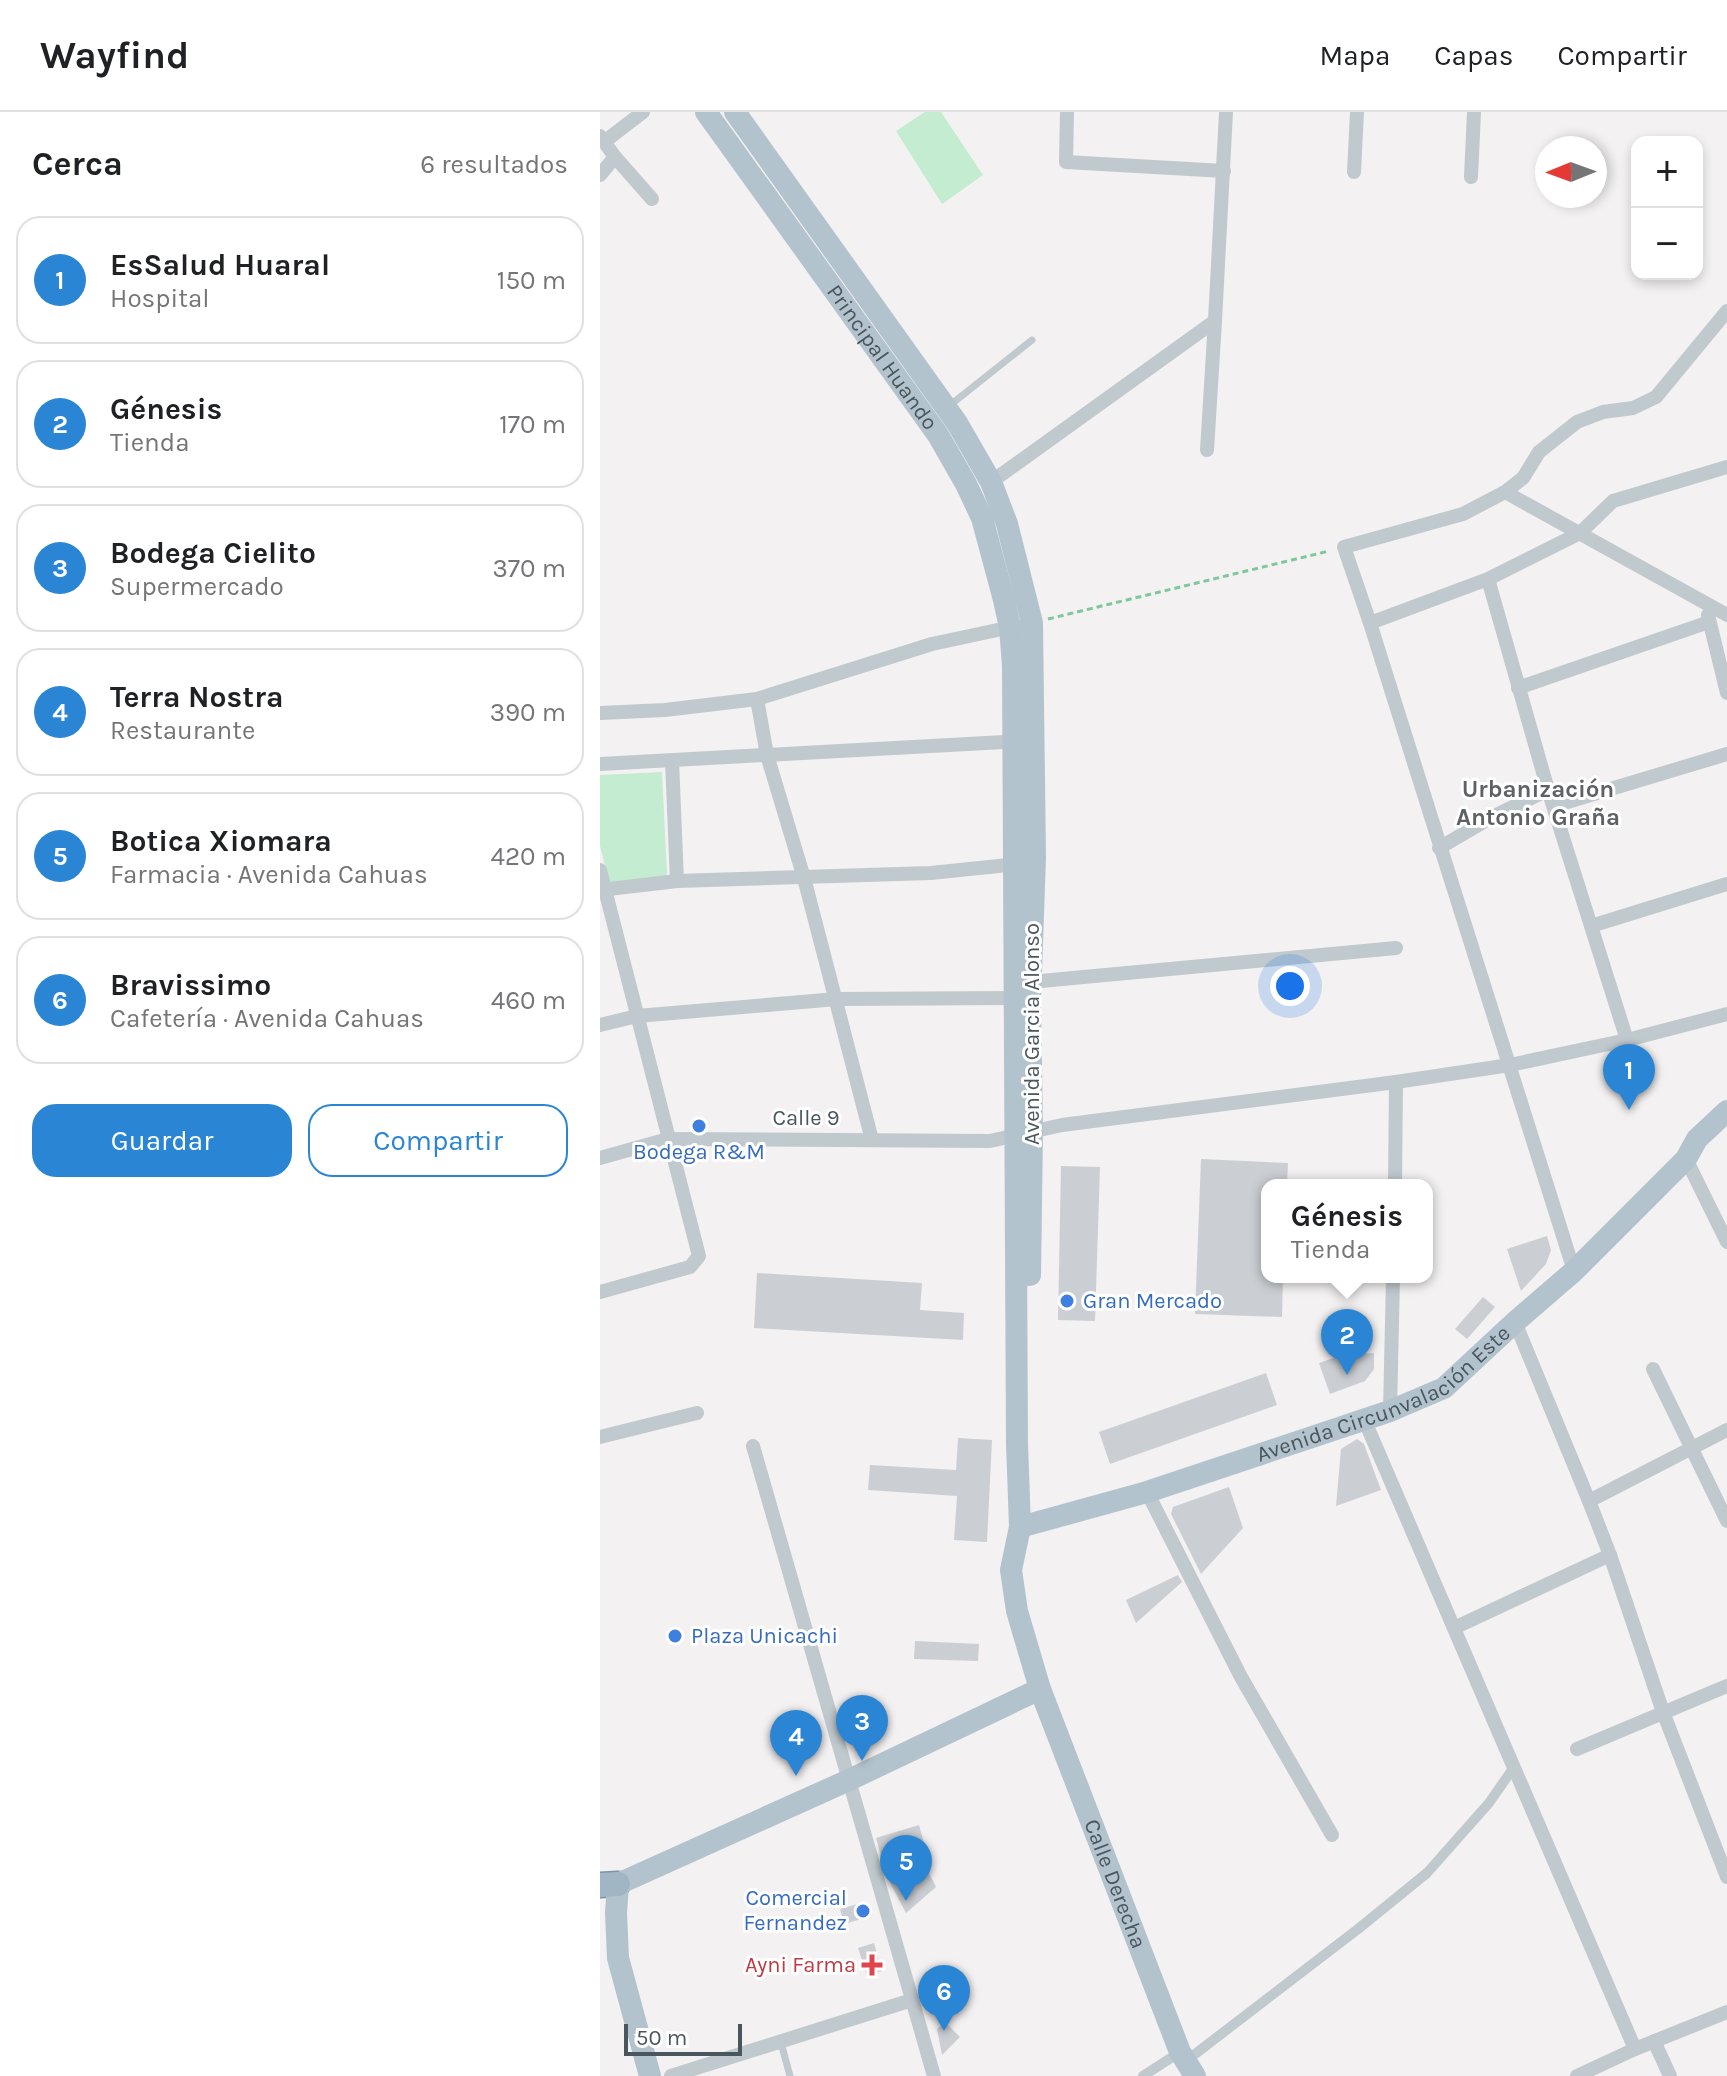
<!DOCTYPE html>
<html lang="es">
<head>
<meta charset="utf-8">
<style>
	:root { --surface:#fff; --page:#f2f2f2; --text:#202124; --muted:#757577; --line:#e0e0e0; --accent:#2a86d4 }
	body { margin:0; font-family:Karla,sans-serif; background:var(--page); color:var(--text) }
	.controls { position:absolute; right:24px; top:24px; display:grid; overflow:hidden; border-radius:16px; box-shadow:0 4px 12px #0003 }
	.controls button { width:72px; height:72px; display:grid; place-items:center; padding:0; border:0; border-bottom:2px solid var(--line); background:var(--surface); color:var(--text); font:40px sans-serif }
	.compass { position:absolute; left:935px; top:24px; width:72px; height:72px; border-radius:50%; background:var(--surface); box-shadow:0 4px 12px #0003; rotate:269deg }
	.scale { position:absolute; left:24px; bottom:20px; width:118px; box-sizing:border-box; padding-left:8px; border:4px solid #4a565d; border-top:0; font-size:22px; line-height:28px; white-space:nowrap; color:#4a565d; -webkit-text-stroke:6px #fff; paint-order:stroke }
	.you { position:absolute; left:690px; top:874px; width:28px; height:28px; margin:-20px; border:6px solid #fff; border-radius:50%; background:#1a73e8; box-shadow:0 0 0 12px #1a73e833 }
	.badge { display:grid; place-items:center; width:52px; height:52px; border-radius:50%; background:var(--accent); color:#fff; font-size:26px; font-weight:700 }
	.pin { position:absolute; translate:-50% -66px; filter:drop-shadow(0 2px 4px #0008) }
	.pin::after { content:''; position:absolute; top:42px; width:28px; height:24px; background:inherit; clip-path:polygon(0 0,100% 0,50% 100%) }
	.popup { position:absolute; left:661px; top:1067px; width:172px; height:104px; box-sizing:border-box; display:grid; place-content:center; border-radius:16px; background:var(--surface); filter:drop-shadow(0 2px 6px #0005); font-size:26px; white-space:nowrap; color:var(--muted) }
	.popup b { font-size:30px; color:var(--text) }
	.popup::after { content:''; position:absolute; left:50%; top:100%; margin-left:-16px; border:16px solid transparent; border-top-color:var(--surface) }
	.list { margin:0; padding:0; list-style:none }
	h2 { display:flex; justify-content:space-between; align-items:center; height:104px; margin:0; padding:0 32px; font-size:34px }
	h2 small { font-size:26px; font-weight:400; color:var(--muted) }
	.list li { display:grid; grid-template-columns:52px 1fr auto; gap:24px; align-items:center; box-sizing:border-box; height:128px; margin:0 16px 16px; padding:0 16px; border:2px solid var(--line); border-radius:24px }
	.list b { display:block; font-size:30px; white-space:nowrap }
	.list p { margin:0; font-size:26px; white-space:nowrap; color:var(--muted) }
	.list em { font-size:26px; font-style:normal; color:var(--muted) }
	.actions { display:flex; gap:16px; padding:24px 32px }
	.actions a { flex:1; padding:18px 0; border:2px solid var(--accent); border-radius:24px; text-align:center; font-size:28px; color:var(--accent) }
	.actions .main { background:var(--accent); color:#fff }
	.map { position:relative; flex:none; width:1127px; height:1964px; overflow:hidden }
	header { display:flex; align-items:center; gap:48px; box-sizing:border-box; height:112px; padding:0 40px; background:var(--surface); border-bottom:2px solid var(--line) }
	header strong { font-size:38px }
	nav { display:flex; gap:44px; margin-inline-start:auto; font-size:28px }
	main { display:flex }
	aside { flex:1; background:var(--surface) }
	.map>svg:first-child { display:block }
	.green { fill:#c4ecd0 }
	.building { fill:#cbcfd3 }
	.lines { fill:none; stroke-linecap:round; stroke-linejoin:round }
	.trunk-casing { stroke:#7993a7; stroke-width:27 }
	.path { stroke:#7fc79c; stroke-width:3; stroke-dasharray:6 4; stroke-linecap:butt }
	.service { stroke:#c0c9ce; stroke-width:7 }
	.pedestrian { stroke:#c0c9ce; stroke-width:10 }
	.minor { stroke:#c0c9ce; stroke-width:14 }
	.primary { stroke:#b3c3cd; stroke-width:22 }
	.trunk { stroke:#a0b6c4; stroke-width:24 }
	.shop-dot { fill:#3f7fe0; stroke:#fff; stroke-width:3 }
	.health-dot { fill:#e0444e; stroke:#fff; stroke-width:3 }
	.labels { text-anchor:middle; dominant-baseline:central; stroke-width:6; stroke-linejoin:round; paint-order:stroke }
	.street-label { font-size:22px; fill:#4a565d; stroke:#fff }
	.shop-label { font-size:22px; fill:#366cbe; stroke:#fff; text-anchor:start }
	.health-label { font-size:22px; fill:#be3a42; stroke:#fff; text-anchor:end }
	.neighbourhood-label { font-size:24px; font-weight:bold; fill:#5e6265; stroke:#fff }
</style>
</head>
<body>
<header>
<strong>Wayfind</strong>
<nav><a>Mapa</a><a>Capas</a><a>Compartir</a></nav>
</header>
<main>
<aside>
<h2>Cerca<small>6 resultados</small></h2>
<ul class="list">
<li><span class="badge">1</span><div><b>EsSalud Huaral</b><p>Hospital</p></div><em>150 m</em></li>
<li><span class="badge">2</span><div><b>Génesis</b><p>Tienda</p></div><em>170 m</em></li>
<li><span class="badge">3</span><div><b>Bodega Cielito</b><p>Supermercado</p></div><em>370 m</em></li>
<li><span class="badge">4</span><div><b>Terra Nostra</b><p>Restaurante</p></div><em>390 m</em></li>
<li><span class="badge">5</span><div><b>Botica Xiomara</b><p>Farmacia · Avenida Cahuas</p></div><em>420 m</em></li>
<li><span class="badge">6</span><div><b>Bravissimo</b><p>Cafetería · Avenida Cahuas</p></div><em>460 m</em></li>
</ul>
<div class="actions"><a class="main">Guardar</a><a>Compartir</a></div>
</aside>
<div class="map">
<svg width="1127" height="1964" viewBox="0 0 1127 1964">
	<rect width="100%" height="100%" fill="#f3f1f1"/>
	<g class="green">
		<path d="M325,0H341L383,63L342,92L296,19Z"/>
		<path d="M62,660L67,763L60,772H10L0,734V663Z"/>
	</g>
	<g class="building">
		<path d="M601,1047L688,1051L687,1073H667V1165H683L682,1205L595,1202Z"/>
		<path d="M461,1054L500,1055L495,1209L458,1208Z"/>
		<path d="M947,1124L951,1138L946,1152L921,1179L907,1137Z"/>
		<path d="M157,1161L322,1171L320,1198L364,1201L363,1228L154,1216Z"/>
		<path d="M883,1185L895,1195L867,1227L855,1217Z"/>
		<path d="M774,1241V1257L765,1269L730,1282L719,1251L742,1243Z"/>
		<path d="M666,1261L677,1293L510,1352L499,1320Z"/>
		<path d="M358,1326L392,1328L387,1430L354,1428L357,1384L268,1378L270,1353L356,1358Z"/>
		<path d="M757,1327L764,1332L781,1378L736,1394L741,1337Z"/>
		<path d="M629,1375L643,1416L601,1462L571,1402L573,1395Z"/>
		<path d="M578,1463L582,1470L536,1511L526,1488Z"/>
		<path d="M315,1529L379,1532L378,1549L314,1547Z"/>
		<path d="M319,1713L326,1738L319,1742L336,1775L306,1801L287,1765L276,1726Z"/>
		<path d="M264,1790L269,1805L244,1812L240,1797Z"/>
		<path d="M274,1831L282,1859L267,1864L258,1836Z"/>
		<path d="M345,1910L360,1925L342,1943L337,1917Z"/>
	</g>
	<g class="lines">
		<defs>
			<path id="trunk" d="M0,1773L18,1772"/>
		</defs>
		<use href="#trunk" class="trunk-casing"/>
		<path class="path" d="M448,507L729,439"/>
		<g class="service">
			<path d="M349,294L432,228"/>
			<path d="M181,1931L190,1964"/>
		</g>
		<g class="pedestrian">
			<path d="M586,1949L758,1817L827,1761L889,1691L914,1655"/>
			<path d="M543,1964L580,1940"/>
		</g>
		<g class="minor">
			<path d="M467,0L466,50L624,59"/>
			<path d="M0,24L15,45L52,87"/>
			<path d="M4,30L43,0"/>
			<path d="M754,60L757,0"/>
			<path d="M0,63L15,45"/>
			<path d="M871,65L874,0"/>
			<path d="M607,338L615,209"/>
			<path d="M391,370L615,209L626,0"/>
			<path d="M905,380L1127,503"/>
			<path d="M888,467L948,678L1027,928"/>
			<path d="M1108,503L1127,581"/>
			<path d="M770,511L888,467L980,421L1013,389L1127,355"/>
			<path d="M918,576L1109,510"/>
			<path d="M157,587L167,643L204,766L272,1028"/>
			<path d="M0,601L65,598L157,587L332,532L416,514"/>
			<path d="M72,649L77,769"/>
			<path d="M0,652L421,629"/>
			<path d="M954,694L1127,642"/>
			<path d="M839,736L892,705L948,678"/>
			<path d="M0,758L99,1144L90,1155L0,1180"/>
			<path d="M0,778L77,769L331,761L418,752"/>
			<path d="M991,814L1127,772"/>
			<path d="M430,870L796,836"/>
			<path d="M0,913L37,904L237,887L413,886"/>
			<path d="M0,1046L68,1027L390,1029L462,1013L796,970L910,953L1027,928L1127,902"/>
			<path d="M1086,1047L1127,1130"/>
			<path d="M795,1073L796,970"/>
			<path d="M974,1159L770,511L744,435L863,402L905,380L923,366L939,340L977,310L1003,300L1033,296L1056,285L1127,199"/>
			<path d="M915,1210L989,1389L1010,1443L1063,1600L1127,1765"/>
			<path d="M1053,1257L1127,1409"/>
			<path d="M790,1299L793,1165"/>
			<path d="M764,1307L1035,1937"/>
			<path d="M0,1325L97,1301"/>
			<path d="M153,1334L334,1964"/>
			<path d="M547,1380L641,1565L732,1723"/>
			<path d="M989,1389L1127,1318"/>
			<path d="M854,1516L1010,1443"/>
			<path d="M977,1637L1127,1574"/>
			<path d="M1054,1929L1070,1964"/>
			<path d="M71,1964L312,1888"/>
			<path d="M977,1964L1035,1937L1127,1900"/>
		</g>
		<g class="primary">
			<path id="s1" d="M106,0L338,323L366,372L382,406L404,488L410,515L413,554L417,1331L420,1415L411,1458L417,1499L440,1577L580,1940L595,1964"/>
			<path d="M135,0L357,311L391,370L407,412L432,511L435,745L430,889L432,1020L430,1163"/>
			<path id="s2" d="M420,1415L547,1380L790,1299L844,1276L915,1210L973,1160L1086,1047L1097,1027L1127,999"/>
			<path d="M50,1964L18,1846L16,1801L18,1772L249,1668L440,1577"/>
		</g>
		<use href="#trunk" class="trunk"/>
	</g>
	<g class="shop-dot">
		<circle cx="99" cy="1014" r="8"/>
		<circle cx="467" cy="1189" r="8"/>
		<circle cx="75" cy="1524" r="8"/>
		<circle cx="263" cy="1799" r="8"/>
	</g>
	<path class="health-dot" d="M268 1841h8v8h8v8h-8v8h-8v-8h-8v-8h8z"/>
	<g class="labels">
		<g class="street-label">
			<text stroke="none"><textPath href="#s1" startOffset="302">Principal Huando</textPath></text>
			<text transform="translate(432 922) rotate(-90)">Avenida Garcia Alonso</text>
			<text x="206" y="1006">Calle 9</text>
			<text stroke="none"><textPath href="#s2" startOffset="390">Avenida Circunvalación Este</textPath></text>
			<text stroke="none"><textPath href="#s1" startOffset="1880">Calle Derecha</textPath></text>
		</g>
		<g class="shop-label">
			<text x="99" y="1040" text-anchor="middle">Bodega R&amp;M</text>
			<text x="483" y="1189">Gran Mercado</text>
			<text x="91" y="1524">Plaza Unicachi</text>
			<text x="247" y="1786" text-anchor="end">Comercial<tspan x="247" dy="25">Fernandez</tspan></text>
		</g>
		<g class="health-label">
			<text x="256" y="1853">Ayni Farma</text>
		</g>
		<g class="neighbourhood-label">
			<text x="938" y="677">Urbanización<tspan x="938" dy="28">Antonio Graña</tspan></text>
		</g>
	</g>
</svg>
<div class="controls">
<button>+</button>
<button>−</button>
</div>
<svg class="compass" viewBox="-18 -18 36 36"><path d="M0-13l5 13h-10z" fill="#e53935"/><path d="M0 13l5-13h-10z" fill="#757577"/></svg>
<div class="scale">50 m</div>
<div class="you"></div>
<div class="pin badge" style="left:1029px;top:998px">1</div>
<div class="pin badge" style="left:747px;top:1263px">2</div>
<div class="popup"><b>Génesis</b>Tienda</div>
<div class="pin badge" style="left:262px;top:1649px">3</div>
<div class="pin badge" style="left:196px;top:1664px">4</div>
<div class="pin badge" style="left:306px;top:1789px">5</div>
<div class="pin badge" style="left:344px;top:1919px">6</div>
</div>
</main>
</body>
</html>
